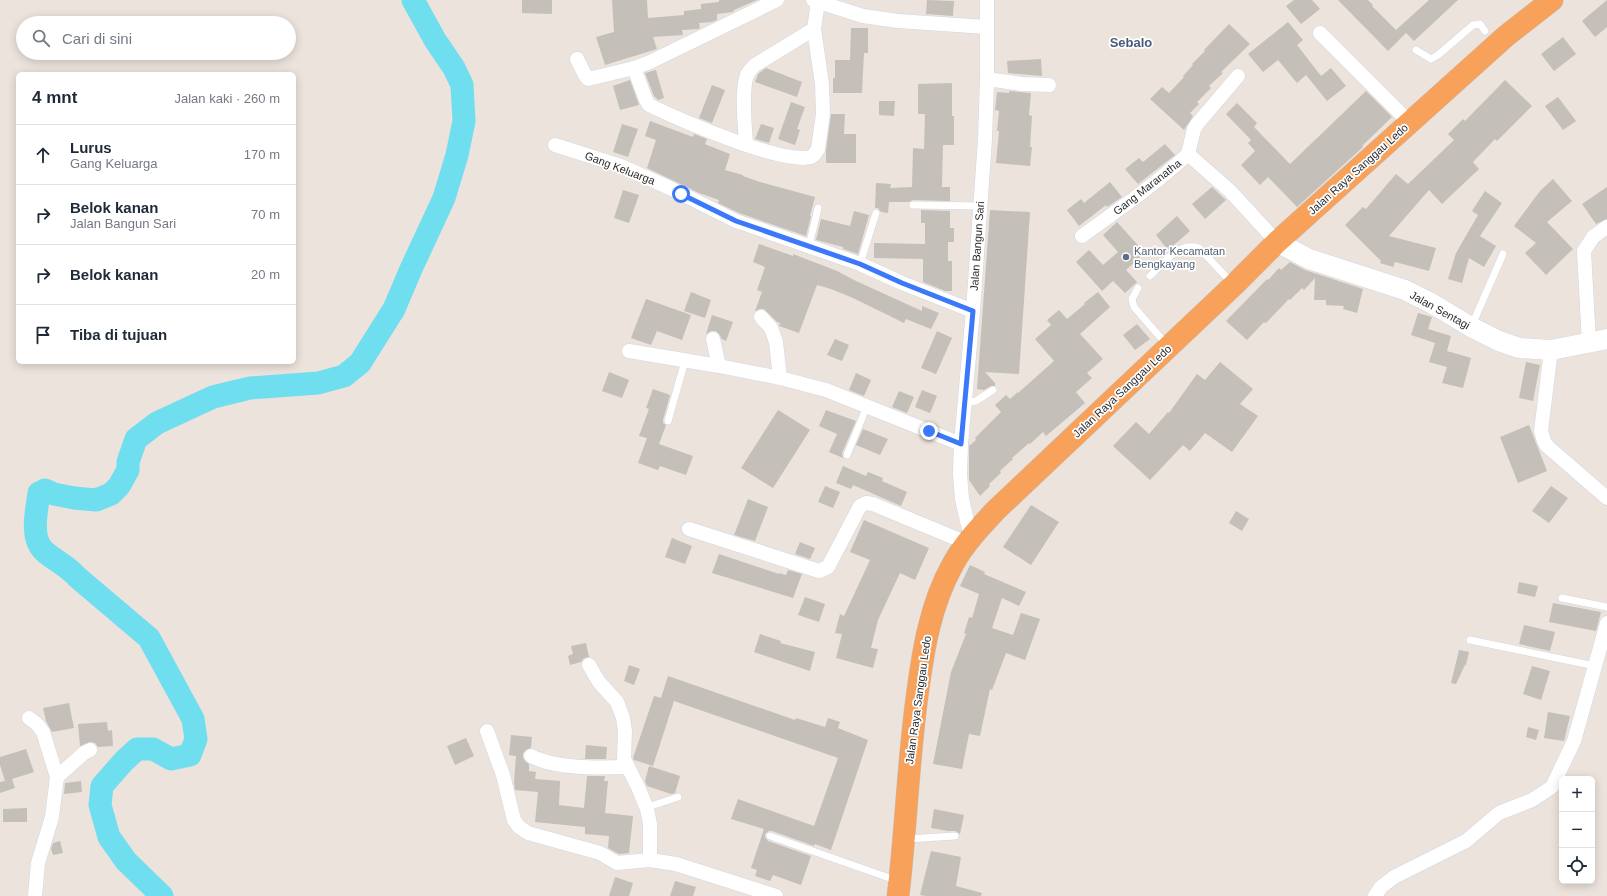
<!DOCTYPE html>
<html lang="id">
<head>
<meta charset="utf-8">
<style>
	:root { --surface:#fff; --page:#f6f6f7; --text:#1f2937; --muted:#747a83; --line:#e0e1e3 }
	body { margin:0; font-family:Helvetica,sans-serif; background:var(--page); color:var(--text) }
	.controls { position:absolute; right:12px; bottom:12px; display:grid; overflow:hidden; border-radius:6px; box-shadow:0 2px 10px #0003 }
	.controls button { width:36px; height:36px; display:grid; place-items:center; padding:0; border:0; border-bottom:1px solid var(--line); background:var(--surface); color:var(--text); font:20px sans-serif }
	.stop { position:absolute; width:12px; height:12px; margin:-9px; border:3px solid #3c79fa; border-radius:50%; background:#fff }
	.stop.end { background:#3c79fa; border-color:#fff; box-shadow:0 1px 4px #0008 }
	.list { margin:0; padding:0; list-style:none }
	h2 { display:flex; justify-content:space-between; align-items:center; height:52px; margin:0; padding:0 16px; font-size:17px }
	h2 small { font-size:13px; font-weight:400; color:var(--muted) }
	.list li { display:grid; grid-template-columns:26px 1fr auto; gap:12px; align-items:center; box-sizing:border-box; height:60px; padding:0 16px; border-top:1px solid var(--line) }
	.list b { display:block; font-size:15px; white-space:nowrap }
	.list p { margin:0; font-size:13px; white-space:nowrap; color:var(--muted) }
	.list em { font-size:13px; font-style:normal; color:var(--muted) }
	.icon { flex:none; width:22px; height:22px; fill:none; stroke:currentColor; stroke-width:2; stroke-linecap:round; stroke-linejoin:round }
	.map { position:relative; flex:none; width:1607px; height:896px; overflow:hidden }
	.search { position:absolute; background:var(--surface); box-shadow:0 2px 10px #0003; left:16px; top:16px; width:280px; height:44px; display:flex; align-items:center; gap:10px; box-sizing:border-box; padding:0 14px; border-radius:22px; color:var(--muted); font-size:15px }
	.panel { position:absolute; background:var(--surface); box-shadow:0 2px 10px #0003; left:16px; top:72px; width:280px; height:292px; border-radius:6px }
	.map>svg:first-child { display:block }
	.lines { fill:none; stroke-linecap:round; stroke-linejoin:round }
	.river { stroke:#6fdeef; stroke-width:23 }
	.building { fill:#c4bfb8 }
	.service-casing { stroke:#d2d7e3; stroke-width:8 }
	.minor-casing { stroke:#d2d7e3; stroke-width:15 }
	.secondary-casing { stroke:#d2d7e3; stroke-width:21 }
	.trunk-casing { stroke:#c3c3c3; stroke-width:23 }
	.service { stroke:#fff; stroke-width:7 }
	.minor { stroke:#fff; stroke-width:14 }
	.secondary { stroke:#fff; stroke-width:20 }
	.trunk { stroke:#f8a15a; stroke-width:22 }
	.route { stroke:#3c79fa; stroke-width:5 }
	.service-dot { fill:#5c6f8a; stroke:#fff; stroke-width:1.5 }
	.labels { text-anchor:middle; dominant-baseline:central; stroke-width:3.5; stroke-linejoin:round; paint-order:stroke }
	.street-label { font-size:11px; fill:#2a2a2a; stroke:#fff }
	.service-label { font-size:11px; fill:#4e5e75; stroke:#fff; text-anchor:start }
	.quarter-label { font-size:13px; font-weight:bold; fill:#4b5a7b; stroke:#fff }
</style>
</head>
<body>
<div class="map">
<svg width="1607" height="896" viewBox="0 0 1607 896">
	<rect width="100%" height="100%" fill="#ece3dc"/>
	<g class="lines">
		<path class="river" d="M162,896L126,861L109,837L100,805L102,786L124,761L137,749H153L171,759L190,755L196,739L193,719L149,638L77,577C67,565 53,560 43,550C30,537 37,509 39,493L45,490L54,494L74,498L96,500L111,494L119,486L128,470V462L136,439L157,423L213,397L250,388L318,383L344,376L360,363L394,309L411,269L444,198L457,155L464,121L462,85L454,68L435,40L413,0"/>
	</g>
	<g class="building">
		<path d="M522,0H552V14L522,13Z"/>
		<path d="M612,0H647L648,18L684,15V11L701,9V4L719,2V0H757L734,10L733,12L717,14V20L712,22L699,23L700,28L698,29L682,30L683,35L653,37L657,49L605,65L596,37L614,32Z"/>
		<path d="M927,0L954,1L953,16L926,14Z"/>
		<path d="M1294,0H1312L1320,9L1301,24L1286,6Z"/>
		<path d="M1338,0H1368L1373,5L1372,6L1396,30L1429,0H1458L1414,41L1406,33L1388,51Z"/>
		<path d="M1607,0V27L1595,37L1582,21Z"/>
		<path d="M1288,22L1303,40L1297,45L1321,76L1331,68L1346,86L1327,101L1306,75L1297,83L1278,60L1263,72L1248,54Z"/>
		<path d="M1229,24L1250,44L1221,72L1223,73L1209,86L1211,88L1197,102L1199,104L1190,113L1193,116L1184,130L1150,99L1162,87L1169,93L1184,77L1183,76L1193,65L1192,64L1205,51L1204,50Z"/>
		<path d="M851,28H868V53H864L862,93H833V78H835V60H850Z"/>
		<path d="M1563,37L1576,54L1554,71L1541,54Z"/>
		<path d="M1041,59L1042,76L1008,73L1007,61Z"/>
		<path d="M766,68L802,82L797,97L755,82L758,74Z"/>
		<path d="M656,70L664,98L658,100L654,96L645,73Z"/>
		<path d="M630,80L639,105L620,110L613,86Z"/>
		<path d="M1505,80L1532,106L1497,141L1495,139L1473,162L1479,169L1442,204L1429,190L1389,236L1436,248L1429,271L1395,262L1393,267L1380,263L1381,261L1345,225L1363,207L1366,209L1396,174L1408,184L1454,140L1448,134L1463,119L1465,121Z"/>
		<path d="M952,83V116H954V145H943L942,187H950V201L913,200L909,202H889L888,213L881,212L878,208H875L876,183L891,184L890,188L912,187L913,148L924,149L925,114H918V84Z"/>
		<path d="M712,85L725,90L712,123L699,118Z"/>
		<path d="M1009,91L1031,93L1029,115L1032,116L1030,147H1032L1030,166L996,163L999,131H997L999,111L995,110L997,92L1009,93Z"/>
		<path d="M1366,91L1392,117L1362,146L1363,147L1297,207L1268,177L1260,185L1241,165L1255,151L1248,143L1251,140L1226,114L1237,103L1257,123L1254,127L1290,164Z"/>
		<path d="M1558,97L1576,121L1563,130L1545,106Z"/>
		<path d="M879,101H895L894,116L879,115Z"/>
		<path d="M791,102L805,107L797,129L800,130L795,145L778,139Z"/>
		<path d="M831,114H845L844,134H856V163H826V151Z"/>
		<path d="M650,121L693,137L694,134L707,139L705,144L707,145L730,154L725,170L743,175V176L760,182L815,197L810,216H811L806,236L739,213L718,203L719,200L699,193L647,168L656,140L645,136Z"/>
		<path d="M622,124L638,129L628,157L613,152Z"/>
		<path d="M761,124L774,128L769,143L755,139Z"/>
		<path d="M1165,144L1175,155L1138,184L1125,169L1139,158L1143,162Z"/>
		<path d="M1553,179L1572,201L1547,222L1573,249L1546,275L1525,253L1536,243L1514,226L1540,191Z"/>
		<path d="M1110,182L1122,197L1107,207L1106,205L1079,226L1067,210L1081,199L1084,203Z"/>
		<path d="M1212,187L1226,200L1205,219L1192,204Z"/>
		<path d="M1607,187V219L1596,224L1582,204Z"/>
		<path d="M623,190L639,195L629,223L614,218Z"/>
		<path d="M1485,191L1502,203L1480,236L1496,246L1484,267L1469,258L1462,283L1448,279L1456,253L1478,215L1472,211Z"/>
		<path d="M921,210L950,211V228H954V242H948V261H952V291H945L923,282V259L874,258V243L925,244V223H921Z"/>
		<path d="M990,210L1030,212L1019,374L985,372L995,383V386H991L984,390L977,389Z"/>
		<path d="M854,211L869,215L858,254L843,249V247L816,240L821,219L850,226Z"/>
		<path d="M1177,216L1190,231L1168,250L1156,235Z"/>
		<path d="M1117,222L1145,253L1126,270L1137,282L1125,293L1113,281L1102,291L1076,262L1089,250L1103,265L1118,252L1103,235Z"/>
		<path d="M759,244L793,256V254L837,271L856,281L922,311V306L939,313L931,329L906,319L904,323L853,298L831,289L817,285L799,333L779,326L780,323L777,322L764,309H760L755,311L762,292L757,290L765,267L753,262Z"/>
		<path d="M1290,262L1305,270L1363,289L1357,313L1343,309L1344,306L1326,305V300H1314L1315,278L1304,290L1302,288L1290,300L1289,299L1266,323L1264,322L1247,340L1226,321L1267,279L1268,280L1279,268L1281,270Z"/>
		<path d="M691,292L711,300L705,318L684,311Z"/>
		<path d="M1098,292L1110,307L1080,334L1103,359L1087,373L1092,378L1076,392L1085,403L1046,436L1043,432L1030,444L1029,443L1012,458L1013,459L1000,471L1001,473L989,484L990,486L980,496L969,480V446L976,440L975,438L1001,412L995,405L1006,395L1010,399L1018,392V393L1054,361L1035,339L1051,325L1047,320L1059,310L1067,319L1085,304L1084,303Z"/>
		<path d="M646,299L691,315L682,340L657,331L651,345L631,338Z"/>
		<path d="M1418,313L1432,317L1428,329L1451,336L1447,351L1471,358L1463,388L1442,383L1447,367L1429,362L1435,343L1411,335Z"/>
		<path d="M712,315L733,322L726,341L722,339L719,334L716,331H711L706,334Z"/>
		<path d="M1137,324L1150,339L1135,350L1123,335Z"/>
		<path d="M937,331L952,338L936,374L921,368Z"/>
		<path d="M835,339L849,345L842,361L827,355Z"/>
		<path d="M1220,362L1253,389L1240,404L1258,416L1232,452L1205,433L1190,451L1183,445L1150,480L1113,446L1136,422L1149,434L1168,412L1169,413L1197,374L1205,380Z"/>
		<path d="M1526,362L1540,365L1533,401L1519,398Z"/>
		<path d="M609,372L629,380L622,398L602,391Z"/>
		<path d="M856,373L871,380L864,396L849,390Z"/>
		<path d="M653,389L670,395L663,420V423L666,425L659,444L693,456L686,475L660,466L658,470L638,463L647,438L639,436L649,409L646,408Z"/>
		<path d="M922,390L937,396L930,413L915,407Z"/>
		<path d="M899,391L914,397L907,413L892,407Z"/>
		<path d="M778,410L810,430L773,488L741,468Z"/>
		<path d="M826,410L856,421L842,453L843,458L829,452L837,434L819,426Z"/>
		<path d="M1529,425L1547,471L1518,483L1500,437Z"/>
		<path d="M863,429L888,439L880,455L856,445Z"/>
		<path d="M843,466L866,476L868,472L883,478L882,481L907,492L901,506L853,485L851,489L836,483Z"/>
		<path d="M825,486L840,492L833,508L818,502Z"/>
		<path d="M1551,486L1568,498L1549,523L1532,511Z"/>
		<path d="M748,499L768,507L755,541L734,535Z"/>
		<path d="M1031,505L1059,522L1031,565L1003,547Z"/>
		<path d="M1236,511L1249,519L1242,531L1229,523Z"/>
		<path d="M864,520L929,548L915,580L900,573L884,607L878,620L871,648L878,649L873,668L836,658L842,634L835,633L840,614L844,616L870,560L850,552Z"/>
		<path d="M672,538L692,546L685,564L665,557Z"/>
		<path d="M800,542L815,548L810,559L795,554Z"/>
		<path d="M719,554L779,574V573L786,575L788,570L802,574L793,598L712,573Z"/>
		<path d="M970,565L985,572L984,574L1026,592L1019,606L1002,598L992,628L1013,635L1021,613L1040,619L1025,660L1006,653L992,690L990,689L980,736L969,734L962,769L933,764L951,672L966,634L964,633L969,617L972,618L979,594L960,586Z"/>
		<path d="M1519,582L1538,586L1535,597L1517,593Z"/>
		<path d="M805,597L825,604L819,622L798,615Z"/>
		<path d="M1553,603L1601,612L1596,631L1549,622Z"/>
		<path d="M1524,625L1555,632L1550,651L1519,644Z"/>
		<path d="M760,634L781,641L780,643L815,652L810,671L754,652Z"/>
		<path d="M586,643L589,657L584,658L581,662L570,665L568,656L573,654L571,646Z"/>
		<path d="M1459,650L1469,652L1466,665H1465L1456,684L1451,683Z"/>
		<path d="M629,665L640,669L634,685L624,681Z"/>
		<path d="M1532,666L1550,671L1541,700L1523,694Z"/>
		<path d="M668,676L795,720L796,718L825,727L828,718L840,722L838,728L868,740L831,850L815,844L814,846L772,831H769L765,834V837L768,841L811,856L801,885L773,875L770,881L755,876L757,870L751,868L764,829L731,819L738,799L814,826L838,758L674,701L653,766L634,760L633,758L654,696L661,698Z"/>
		<path d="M69,703L74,728L52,732L46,721L43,708Z"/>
		<path d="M1548,712L1570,716L1564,741L1544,738Z"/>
		<path d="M107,722L108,731L112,730L113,746L98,747L95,743L90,742L80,746L78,724Z"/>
		<path d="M1528,727L1539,730L1536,740L1526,737Z"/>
		<path d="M511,735L532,737L531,748L526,750L523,753V757L525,761L529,764V771L536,772L535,779L560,781L559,805L584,808L587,776H605L604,781H608L605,813L633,816L629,853L619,854L608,848L609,836L585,834V827L535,822L538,792L515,790L514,782L516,756L509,755Z"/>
		<path d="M466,738L474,756L455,765L447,746Z"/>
		<path d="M586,745L607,747L606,759H585Z"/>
		<path d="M26,749L34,772L12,779L15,788L0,793V782L5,781L0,765V757Z"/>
		<path d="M649,766L680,776L675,793L671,794L647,786L645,781Z"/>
		<path d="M81,781L82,792L64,794L65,783Z"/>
		<path d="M27,808V822H3V809Z"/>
		<path d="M934,809L964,815L960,834L955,831H948L931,828Z"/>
		<path d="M60,841L63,853L53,855L51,849L53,843Z"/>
		<path d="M931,851L961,857L956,886L982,893L981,896H926L920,895Z"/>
		<path d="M615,877L633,883L629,896H609Z"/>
		<path d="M675,881L696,887L693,896H670Z"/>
	</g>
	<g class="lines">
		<defs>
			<g id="service">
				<path d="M1416,50L1431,59L1438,55L1473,25L1480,24L1485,31"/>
				<path d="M913,205L980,206"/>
				<path d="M809,246L818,208"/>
				<path d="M860,264L876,213"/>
				<path d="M1150,276C1163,264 1179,241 1199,248L1232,283"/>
				<path d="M1138,288L1132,299L1134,307L1167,345"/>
				<path d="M1472,325L1503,254"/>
				<path d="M964,403L976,401L993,390"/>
				<path d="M668,421L685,361"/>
				<path d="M847,455L867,406"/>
				<path d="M1562,598L1607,607"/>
				<path d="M1470,640L1595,666"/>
				<path d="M647,809L654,805L678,797"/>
				<path d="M770,836L898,881"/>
				<path d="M906,839L955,836"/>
			</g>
			<g id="minor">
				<path d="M813,0L863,16L898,21L986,27"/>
				<path d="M1320,33L1410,123"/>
				<path d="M577,59L585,75L588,79L634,68L650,62L777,0"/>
				<path d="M634,68L646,100L649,105C678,119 782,165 811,157L814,155L818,149L823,114L822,84L814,29L818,2"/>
				<path d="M987,79L1022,84L1049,85"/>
				<path d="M746,144C745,126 741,91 747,75C749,71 752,68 755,65L814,29"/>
				<path d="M555,145L621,166L672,189L736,221L860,264L902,283L973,311"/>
				<path d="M1188,154L1194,129L1198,123L1238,76"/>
				<path d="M1082,236C1118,210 1155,185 1188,154L1230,191L1277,242"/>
				<path d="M761,317L771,328L776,342L780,378"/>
				<path d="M713,339L719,366"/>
				<path d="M1589,343L1584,251L1593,237L1607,227"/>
				<path d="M1551,350L1541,431L1544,441L1547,446L1607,498"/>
				<path d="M629,351L719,366L780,378L826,390L961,444"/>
				<path d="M689,529L819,571L828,567L860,506L866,503L873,504L967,543"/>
				<path d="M971,538L962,499L960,474L961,444L973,311L985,139L987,79V0"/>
				<path d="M589,665L599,682L617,702L623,718L625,731L624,759L638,787L647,809L650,824V860"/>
				<path d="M29,718L37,724L43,732L57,777L52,817L38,863L35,896"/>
				<path d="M487,731L503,775L514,820L519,827L528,833L600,853L617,863L650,860L676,864L776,896"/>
				<path d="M531,756C556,769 598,768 626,767"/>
				<path d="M57,777L84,753L90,750"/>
				<path d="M1375,896L1381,887L1394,877L1466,841L1499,813L1532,800L1552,787L1574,741L1607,623"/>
			</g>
			<path id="secondary" d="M1277,242L1309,259L1405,290L1431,303L1471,327L1499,341L1519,348L1551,350L1607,339"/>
			<path id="trunk" d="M898,896C906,830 908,763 917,697C923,651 930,605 953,564C964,544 980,527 996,510L1234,285L1277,242L1506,36L1552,0"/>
		</defs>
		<use href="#service" class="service-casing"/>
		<use href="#minor" class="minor-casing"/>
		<use href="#secondary" class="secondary-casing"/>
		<use href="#trunk" class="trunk-casing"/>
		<use href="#service" class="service"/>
		<use href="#minor" class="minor"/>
		<use href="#secondary" class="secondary"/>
		<use href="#trunk" class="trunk"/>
	</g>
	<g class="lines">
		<path class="route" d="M681,194L736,221L860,264L902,283L973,311L961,444L929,431"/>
	</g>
	<circle class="service-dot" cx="1126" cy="257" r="4"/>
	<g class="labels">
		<g class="street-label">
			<text transform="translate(620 168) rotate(21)">Gang Keluarga</text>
			<text transform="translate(1358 169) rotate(-42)">Jalan Raya Sanggau Ledo</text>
			<text transform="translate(1147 187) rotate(-38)">Gang Maranatha</text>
			<text transform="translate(977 246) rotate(-86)">Jalan Bangun Sari</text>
			<text transform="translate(1440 310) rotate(29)">Jalan Sentagi</text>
			<text transform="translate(1122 391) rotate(-43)">Jalan Raya Sanggau Ledo</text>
			<text transform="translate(918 700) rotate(-82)">Jalan Raya Sanggau Ledo</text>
		</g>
		<g class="service-label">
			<text x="1134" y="251">Kantor Kecamatan<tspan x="1134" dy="13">Bengkayang</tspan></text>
		</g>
		<g class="quarter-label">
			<text x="1131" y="42">Sebalo</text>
		</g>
	</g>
</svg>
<div class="controls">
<button>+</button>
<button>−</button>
<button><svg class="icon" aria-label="locate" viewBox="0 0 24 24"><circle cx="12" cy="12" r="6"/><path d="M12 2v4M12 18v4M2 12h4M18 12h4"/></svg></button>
</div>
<div class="stop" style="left:681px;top:194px"></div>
<div class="stop end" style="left:929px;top:431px"></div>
<div class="search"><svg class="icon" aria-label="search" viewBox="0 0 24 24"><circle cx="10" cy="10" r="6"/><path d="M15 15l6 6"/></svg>Cari di sini</div>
<section class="panel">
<h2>4 mnt<small>Jalan kaki · 260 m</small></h2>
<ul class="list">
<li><svg class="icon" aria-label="ahead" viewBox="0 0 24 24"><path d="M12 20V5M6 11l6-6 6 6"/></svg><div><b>Lurus</b><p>Gang Keluarga</p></div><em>170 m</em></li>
<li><svg class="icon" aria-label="right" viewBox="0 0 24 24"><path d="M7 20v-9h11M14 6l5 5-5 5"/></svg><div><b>Belok kanan</b><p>Jalan Bangun Sari</p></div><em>70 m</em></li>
<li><svg class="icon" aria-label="right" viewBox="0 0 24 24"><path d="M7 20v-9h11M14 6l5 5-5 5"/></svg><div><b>Belok kanan</b></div><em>20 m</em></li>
<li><svg class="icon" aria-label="arrive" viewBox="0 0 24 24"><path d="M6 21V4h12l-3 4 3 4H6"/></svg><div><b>Tiba di tujuan</b></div></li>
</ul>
</section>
</div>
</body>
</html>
